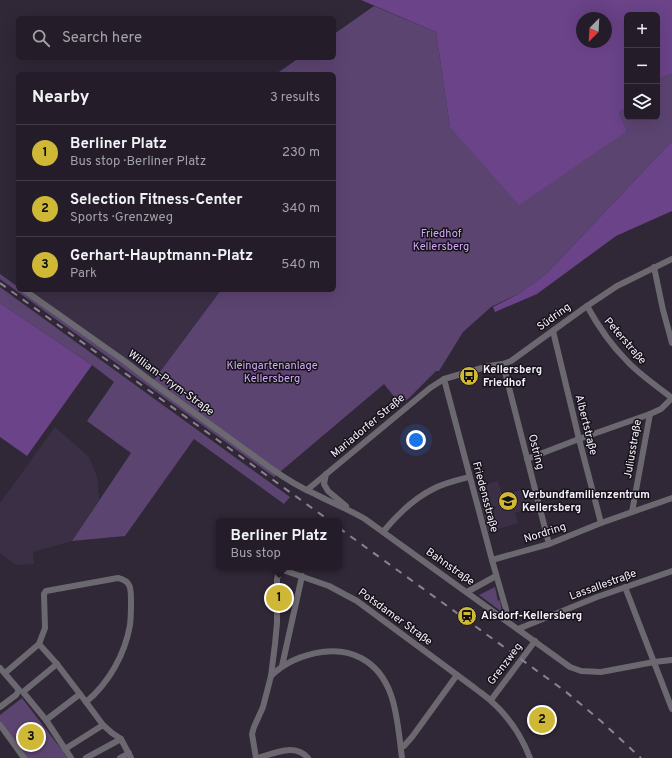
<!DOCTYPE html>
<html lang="en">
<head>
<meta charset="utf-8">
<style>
	:root { --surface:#241d29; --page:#2c2631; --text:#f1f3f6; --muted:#a3a2a8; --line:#413b46; --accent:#d0b837 }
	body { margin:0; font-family:Overpass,sans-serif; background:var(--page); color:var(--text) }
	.controls { position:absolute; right:12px; top:12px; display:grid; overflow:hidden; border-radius:6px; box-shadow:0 4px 16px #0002 }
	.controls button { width:36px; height:36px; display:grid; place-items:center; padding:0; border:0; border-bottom:1px solid var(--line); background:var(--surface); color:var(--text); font:20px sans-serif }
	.compass { position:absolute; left:576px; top:12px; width:36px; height:36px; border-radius:50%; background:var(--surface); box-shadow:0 4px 16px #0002; rotate:204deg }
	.you { position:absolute; left:416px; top:440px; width:14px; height:14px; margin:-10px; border:3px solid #fff; border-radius:50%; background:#1a73e8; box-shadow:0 0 0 6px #1a73e833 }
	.badge { display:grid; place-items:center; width:26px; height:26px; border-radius:50%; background:var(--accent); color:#111; font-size:13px; font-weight:700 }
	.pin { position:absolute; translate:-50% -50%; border:2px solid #fff; box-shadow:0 1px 4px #0006 }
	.popup { position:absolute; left:216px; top:518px; width:126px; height:52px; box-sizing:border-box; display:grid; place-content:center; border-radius:6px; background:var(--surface); filter:drop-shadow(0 1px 3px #0005); font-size:13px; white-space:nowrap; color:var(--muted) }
	.popup b { font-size:15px; color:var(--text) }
	.popup::after { content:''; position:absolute; left:50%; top:100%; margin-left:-8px; border:8px solid transparent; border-top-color:var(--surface) }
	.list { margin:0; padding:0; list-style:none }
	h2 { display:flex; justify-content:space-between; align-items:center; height:52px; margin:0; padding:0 16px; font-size:17px }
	h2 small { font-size:13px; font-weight:400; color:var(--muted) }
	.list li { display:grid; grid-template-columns:26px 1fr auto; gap:12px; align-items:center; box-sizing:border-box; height:56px; padding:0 16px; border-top:1px solid var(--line) }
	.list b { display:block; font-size:15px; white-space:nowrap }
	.list p { margin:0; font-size:13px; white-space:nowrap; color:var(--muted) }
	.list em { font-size:13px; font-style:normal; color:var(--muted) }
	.icon { flex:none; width:22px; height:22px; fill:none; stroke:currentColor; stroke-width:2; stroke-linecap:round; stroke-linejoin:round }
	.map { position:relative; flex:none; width:672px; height:758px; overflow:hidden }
	.search { position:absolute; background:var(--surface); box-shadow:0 4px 16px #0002; left:16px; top:16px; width:320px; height:44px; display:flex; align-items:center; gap:10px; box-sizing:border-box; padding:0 14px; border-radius:6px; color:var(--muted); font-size:15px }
	.panel { position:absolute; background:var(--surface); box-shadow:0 4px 16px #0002; left:16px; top:72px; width:320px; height:220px; border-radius:6px }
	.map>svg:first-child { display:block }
	.built { fill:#3b2f45 }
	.green { fill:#5c4471 }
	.forest { fill:#6a4389; fill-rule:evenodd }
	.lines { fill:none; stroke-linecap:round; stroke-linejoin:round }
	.minor { stroke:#6c6870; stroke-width:6 }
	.rail { stroke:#8a8391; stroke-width:2; stroke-dasharray:7 7; stroke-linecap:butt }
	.labels { text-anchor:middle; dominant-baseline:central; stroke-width:3; stroke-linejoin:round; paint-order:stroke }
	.park-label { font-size:11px; fill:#d4aaf9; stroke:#161219 }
	.street-label { font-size:11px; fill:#f4effa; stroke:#161219 }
	.poi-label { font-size:11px; font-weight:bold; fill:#f4effa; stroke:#161219; text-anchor:start }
</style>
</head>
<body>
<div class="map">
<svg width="672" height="758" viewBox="0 0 672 758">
	<rect width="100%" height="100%" fill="#302737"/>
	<g class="built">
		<path d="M21,290H221L151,384Z"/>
		<path d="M55,427L89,457L97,477L99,500L72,541L33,552L34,564L16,565L0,553V503Z"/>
		<path d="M498,481L502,495L531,487L536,507L515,513L518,523L488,532L477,487Z"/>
	</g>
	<g class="green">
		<path d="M374,6L436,32L450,127L627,132L619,113L627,106V117H657V81L663,77L672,74V141L546,274L520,293L491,307L463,332L439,371H436L408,399L400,404L384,384L274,477L0,279V274L18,287V290H21L151,384L221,290H334V74H276L299,58H334V34Z"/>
		<path d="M0,287L290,497L284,504L194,439L125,536L72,541L131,453L87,421L114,382L92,365L0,303Z"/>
		<path d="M495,587L498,601L500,600L502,612L479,595Z"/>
		<path d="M22,698L62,750L67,758H25L0,724V715Z"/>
	</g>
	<g class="forest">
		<path d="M361,0H672V74L663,77L657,81V15H627V106L619,113L627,131L519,205L450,127L436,32ZM582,18H606V42H582Z"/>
		<path d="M672,141V211L616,236L537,294L495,312L493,307L520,293L546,274Z"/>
		<path d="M0,303L92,365L27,456L0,437Z"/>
	</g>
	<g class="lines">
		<g class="minor">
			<path d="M654,267L663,310L672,343"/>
			<path d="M24,290L123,360L160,388L272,469C286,479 299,487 315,494C332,503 348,509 365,519L570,667L581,671L601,672L654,662L672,660"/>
			<path d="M587,306C598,326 611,345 627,361C640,375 657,386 672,398"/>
			<path d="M553,331L579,439L601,523"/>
			<path d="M503,364L549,544"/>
			<path d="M444,379L492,560L506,609V614L504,619"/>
			<path d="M527,459L579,439L650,414L661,409L672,398"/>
			<path d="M326,474L324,484L328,491L346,506"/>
			<path d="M307,490L430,388L444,379L489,366L503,364L511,361L587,306L617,286L672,259"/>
			<path d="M632,512L650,414"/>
			<path d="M383,532C397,515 413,499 433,489C444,483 457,480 469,477"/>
			<path d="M492,560L549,544L601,523L672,498"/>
			<path d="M278,567L280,569L329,586L357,601L476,689C481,693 487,697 491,701C508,716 522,737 530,758"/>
			<path d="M625,587L672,709"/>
			<path d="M467,592L496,576"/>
			<path d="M518,629L597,597L672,571"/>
			<path d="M39,644L57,664L86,702L103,725L112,733L121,739L131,758"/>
			<path d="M57,664L23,692L46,720L71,758"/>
			<path d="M282,666L302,576"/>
			<path d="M0,668L19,690L16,695L0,707"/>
			<path d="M5,673L39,644L45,628L44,594L46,591L118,578C131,581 131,588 131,601C131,609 131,617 130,625C125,654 109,683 86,702"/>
			<path d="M271,676C285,662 302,655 322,652C336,650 348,651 361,658C397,677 397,722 402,758"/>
			<path d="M491,700L535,641"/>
			<path d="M46,720L80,694"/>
			<path d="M0,725L24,758"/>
			<path d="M401,747L404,746L412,737L457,675"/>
			<path d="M65,749L103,725"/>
			<path d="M86,758L121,739"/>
			<path d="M120,758L129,753"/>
			<path d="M256,758L252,734L254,727L263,707L271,676L275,644L277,623V579L280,569"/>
			<path d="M258,758C274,753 295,743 308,758"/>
		</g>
		<g class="rail">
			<path d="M0,283L330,521"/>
			<path d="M339,528L565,691L602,722L641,758"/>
		</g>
	</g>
	<defs>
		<symbol id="bus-disc" viewBox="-11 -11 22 22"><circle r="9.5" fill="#d0b837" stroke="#161219"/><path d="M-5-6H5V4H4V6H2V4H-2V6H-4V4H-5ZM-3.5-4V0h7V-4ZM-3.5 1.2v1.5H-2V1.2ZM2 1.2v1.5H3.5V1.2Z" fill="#111"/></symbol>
		<symbol id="school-disc" viewBox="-11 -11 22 22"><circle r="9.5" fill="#d0b837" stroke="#161219"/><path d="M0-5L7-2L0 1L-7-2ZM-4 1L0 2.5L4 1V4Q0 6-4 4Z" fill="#111"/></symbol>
		<symbol id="station-disc" viewBox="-11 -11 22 22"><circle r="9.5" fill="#d0b837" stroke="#161219"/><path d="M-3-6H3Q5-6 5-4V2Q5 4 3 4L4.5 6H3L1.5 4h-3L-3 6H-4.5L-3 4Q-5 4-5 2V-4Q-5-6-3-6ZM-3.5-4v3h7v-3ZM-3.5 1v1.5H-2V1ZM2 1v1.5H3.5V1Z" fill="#111"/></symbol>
	</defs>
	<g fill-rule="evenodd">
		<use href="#bus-disc" x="458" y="365" width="22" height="22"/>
		<use href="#school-disc" x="497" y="490" width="22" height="22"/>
		<use href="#station-disc" x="456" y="605" width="22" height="22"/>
	</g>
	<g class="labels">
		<g class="park-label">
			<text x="441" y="234">Friedhof<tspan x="441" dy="13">Kellersberg</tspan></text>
			<text x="272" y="366">Kleingartenanlage<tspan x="272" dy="13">Kellersberg</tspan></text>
		</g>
		<g class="street-label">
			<text transform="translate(554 317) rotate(-36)">Südring</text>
			<text transform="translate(625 341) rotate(49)">Peterstraße</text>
			<text transform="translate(171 383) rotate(36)">William-Prym-Straße</text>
			<text transform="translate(586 425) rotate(76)">Albertstraße</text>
			<text transform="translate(368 426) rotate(-40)">Mariadorfer Straße</text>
			<text transform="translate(633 449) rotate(-80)">Juliusstraße</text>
			<text transform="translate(536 452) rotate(76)">Ostring</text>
			<text transform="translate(485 497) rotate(75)">Friedensstraße</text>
			<text transform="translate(545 533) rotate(-18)">Nordring</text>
			<text transform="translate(450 567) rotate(35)">Bahnstraße</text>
			<text transform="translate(603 585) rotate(-20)">Lassallestraße</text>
			<text transform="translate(395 617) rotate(36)">Potsdamer Straße</text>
			<text transform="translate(505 664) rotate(-53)">Grenzweg</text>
		</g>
		<g class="poi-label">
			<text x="483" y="370">Kellersberg<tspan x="483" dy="13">Friedhof</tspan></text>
			<text x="522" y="495">Verbundfamilienzentrum<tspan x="522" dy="13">Kellersberg</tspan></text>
			<text x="481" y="616">Alsdorf-Kellersberg</text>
		</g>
	</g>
</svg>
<div class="controls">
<button>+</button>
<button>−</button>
<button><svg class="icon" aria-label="layers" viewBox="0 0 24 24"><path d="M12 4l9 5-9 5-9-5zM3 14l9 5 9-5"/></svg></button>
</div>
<svg class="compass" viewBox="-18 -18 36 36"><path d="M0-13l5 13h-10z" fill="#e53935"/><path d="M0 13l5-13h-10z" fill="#a3a2a8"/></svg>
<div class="you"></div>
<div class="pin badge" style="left:279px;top:598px">1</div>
<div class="popup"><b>Berliner Platz</b>Bus stop</div>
<div class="pin badge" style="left:542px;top:720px">2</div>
<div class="pin badge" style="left:31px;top:737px">3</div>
<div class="search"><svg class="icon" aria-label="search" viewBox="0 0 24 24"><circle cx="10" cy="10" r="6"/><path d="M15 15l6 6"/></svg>Search here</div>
<section class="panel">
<h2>Nearby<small>3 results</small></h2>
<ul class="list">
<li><span class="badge">1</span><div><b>Berliner Platz</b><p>Bus stop · Berliner Platz</p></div><em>230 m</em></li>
<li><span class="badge">2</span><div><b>Selection Fitness-Center</b><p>Sports · Grenzweg</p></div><em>340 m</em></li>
<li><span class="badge">3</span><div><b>Gerhart-Hauptmann-Platz</b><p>Park</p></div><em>540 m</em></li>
</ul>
</section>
</div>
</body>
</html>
